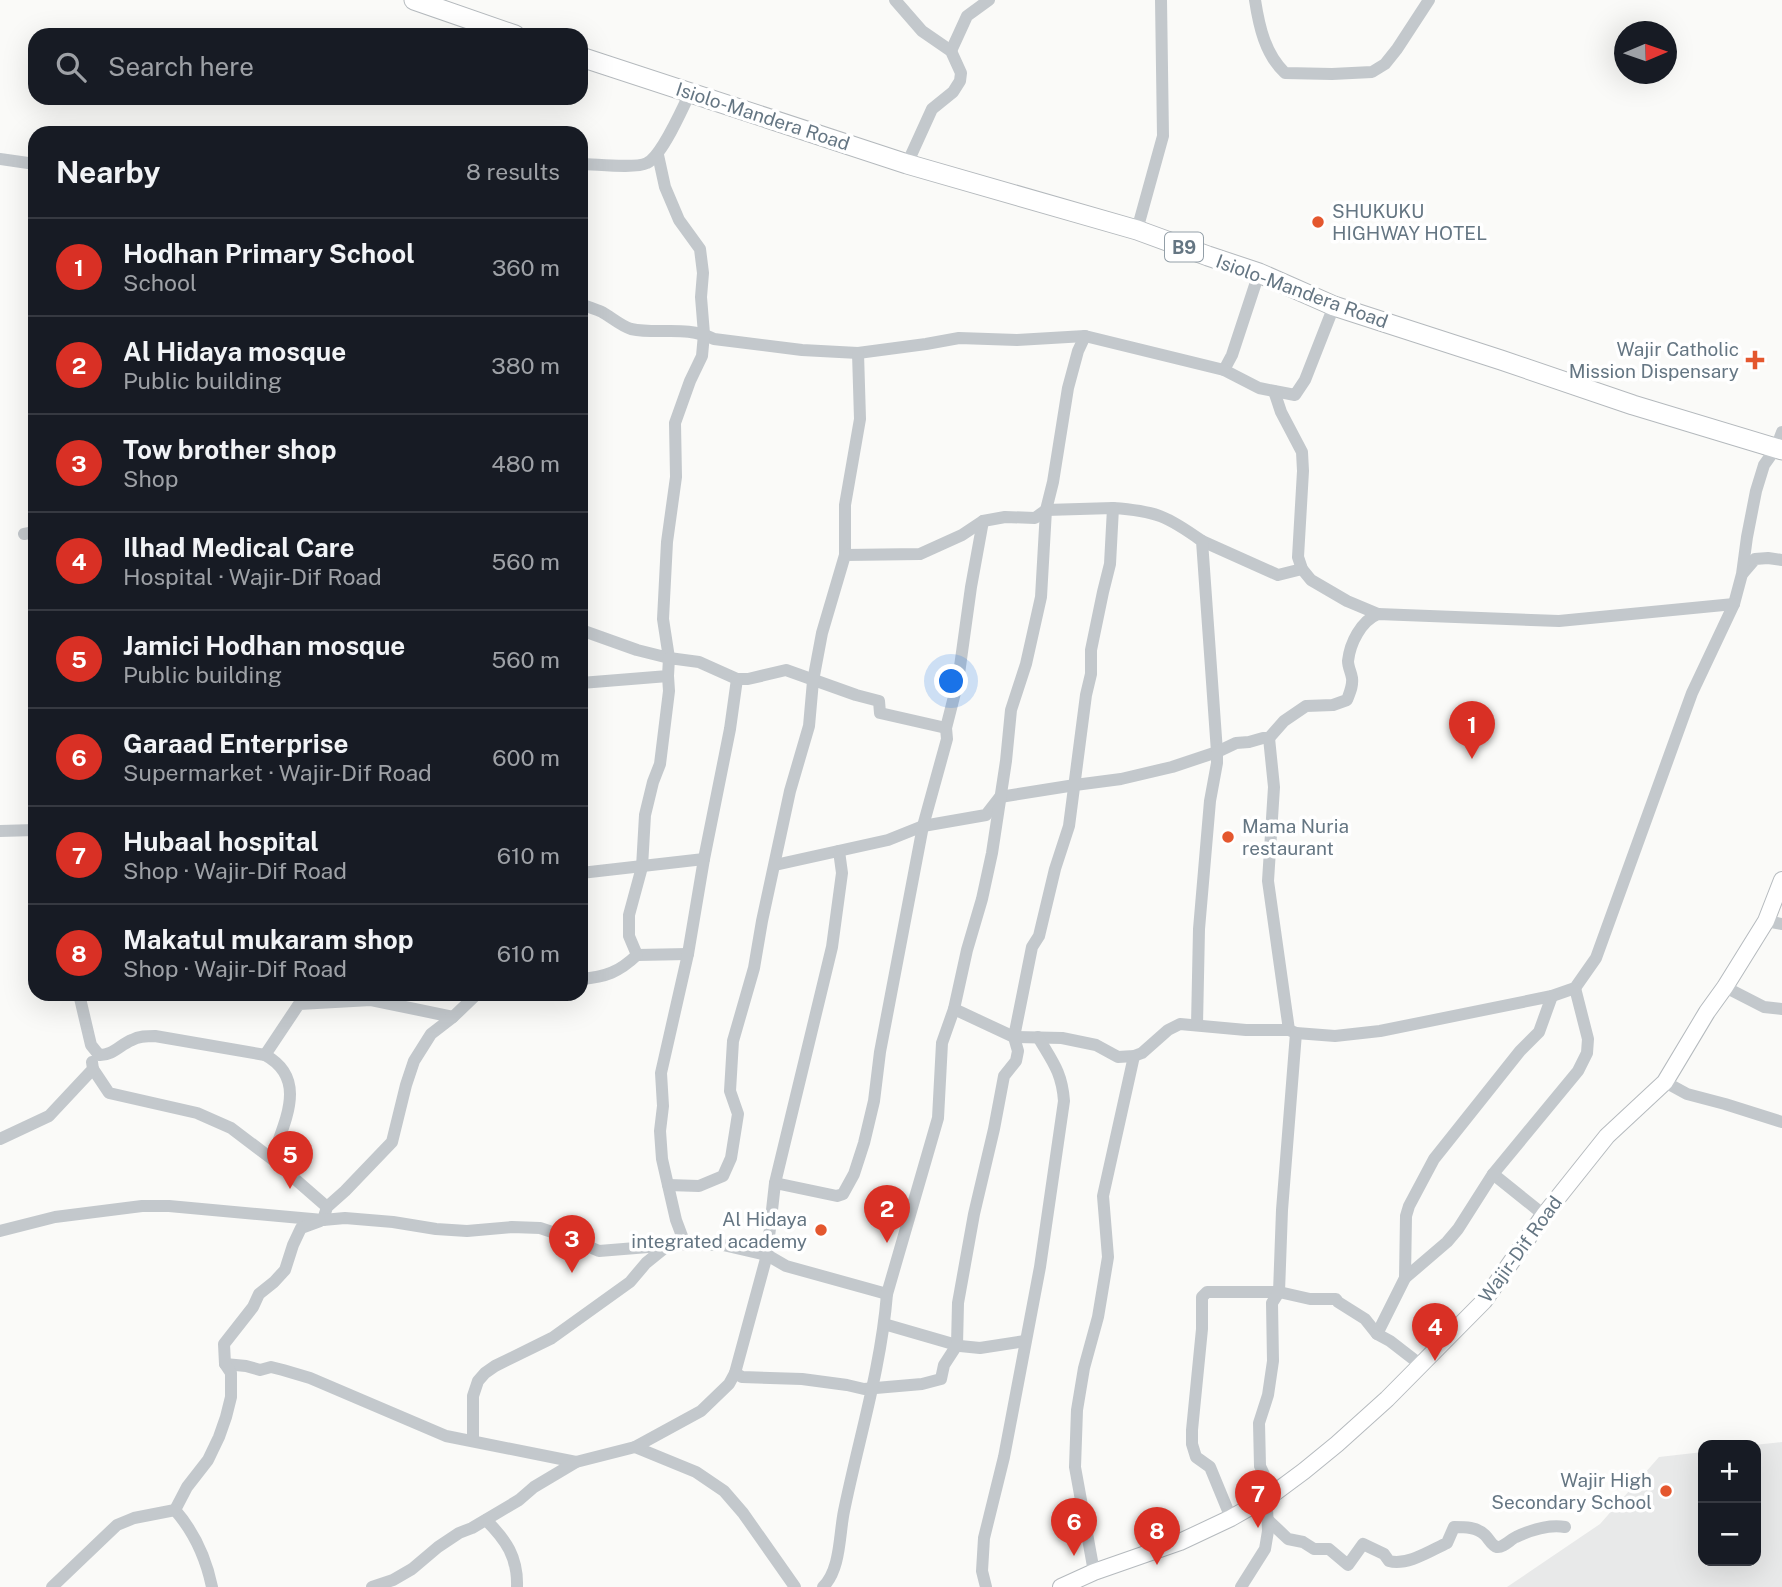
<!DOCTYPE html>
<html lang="en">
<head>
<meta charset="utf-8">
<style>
	:root { --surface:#171b24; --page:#242831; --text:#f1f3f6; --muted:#9ea1a6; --line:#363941; --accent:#d93025 }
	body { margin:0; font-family:"Public Sans",sans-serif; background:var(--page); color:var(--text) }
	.controls { position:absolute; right:21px; bottom:21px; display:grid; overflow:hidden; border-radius:14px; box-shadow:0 7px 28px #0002 }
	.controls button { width:63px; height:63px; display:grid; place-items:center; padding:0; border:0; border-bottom:2px solid var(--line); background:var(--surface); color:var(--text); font:35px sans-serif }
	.compass { position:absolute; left:1614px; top:21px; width:63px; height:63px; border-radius:50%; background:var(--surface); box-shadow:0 7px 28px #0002; rotate:88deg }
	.you { position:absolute; left:952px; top:682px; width:24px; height:24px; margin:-18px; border:5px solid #fff; border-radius:50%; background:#1a73e8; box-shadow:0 0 0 10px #1a73e833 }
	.badge { display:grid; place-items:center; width:46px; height:46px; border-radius:50%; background:var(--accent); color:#fff; font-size:23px; font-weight:700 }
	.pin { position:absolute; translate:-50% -58px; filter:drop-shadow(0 2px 4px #0008) }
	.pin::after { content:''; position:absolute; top:37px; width:24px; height:21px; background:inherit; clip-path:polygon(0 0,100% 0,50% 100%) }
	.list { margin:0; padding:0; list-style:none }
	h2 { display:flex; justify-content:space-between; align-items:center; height:91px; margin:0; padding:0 28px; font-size:30px }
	h2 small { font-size:23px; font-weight:400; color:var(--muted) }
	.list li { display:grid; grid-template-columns:46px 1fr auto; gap:21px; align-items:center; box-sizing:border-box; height:98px; padding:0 28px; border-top:2px solid var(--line) }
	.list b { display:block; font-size:26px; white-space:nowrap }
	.list p { margin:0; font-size:23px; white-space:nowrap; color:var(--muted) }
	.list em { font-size:23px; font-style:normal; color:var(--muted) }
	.icon { flex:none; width:38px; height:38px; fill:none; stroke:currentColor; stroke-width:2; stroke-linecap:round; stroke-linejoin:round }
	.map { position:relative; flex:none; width:1782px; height:1587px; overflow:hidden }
	.search { position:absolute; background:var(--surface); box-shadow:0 7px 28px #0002; left:28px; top:28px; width:560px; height:77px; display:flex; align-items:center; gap:18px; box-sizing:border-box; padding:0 24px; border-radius:21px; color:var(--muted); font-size:26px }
	.panel { position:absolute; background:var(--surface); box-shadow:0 7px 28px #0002; left:28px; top:126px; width:560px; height:875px; border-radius:21px }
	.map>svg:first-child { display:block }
	.built { fill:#e8e9e9 }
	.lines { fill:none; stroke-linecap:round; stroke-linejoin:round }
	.major-casing { stroke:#b5babe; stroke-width:18 }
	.highway-casing { stroke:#b4b9bd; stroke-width:21 }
	.minor { stroke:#c3c8cc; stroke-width:12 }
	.major { stroke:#fff; stroke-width:16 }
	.highway { stroke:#fff; stroke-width:19 }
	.poi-dot { fill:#e4572e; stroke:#fff; stroke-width:2.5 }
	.labels { text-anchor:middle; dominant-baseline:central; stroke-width:7; stroke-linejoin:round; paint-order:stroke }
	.shield { fill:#fff; stroke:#939fa8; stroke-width:2 }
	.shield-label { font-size:18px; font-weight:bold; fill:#657683 }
	.street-label { font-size:19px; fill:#657683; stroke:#fff }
	.poi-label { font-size:19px; fill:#657683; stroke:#fff; text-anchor:end }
</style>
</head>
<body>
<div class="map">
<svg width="1782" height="1587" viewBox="0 0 1782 1587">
	<rect width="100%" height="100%" fill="#fafaf8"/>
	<path class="built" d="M1782,1442V1587H1507L1600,1524L1659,1457L1703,1452V1561H1756V1445H1754Z"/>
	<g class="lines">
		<defs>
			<path id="major" d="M1061,1587L1094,1572L1180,1542L1231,1518L1273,1494L1304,1471L1337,1444L1387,1399L1484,1301L1544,1215L1607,1136L1665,1082L1707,1012L1725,987L1766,921L1782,880"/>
			<g id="highway">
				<path d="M414,0L515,35"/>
				<path d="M581,57L907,164L1137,230L1208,256L1259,273L1334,306L1501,360L1633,405L1782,450"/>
			</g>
		</defs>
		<use href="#major" class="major-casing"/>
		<use href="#highway" class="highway-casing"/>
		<g class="minor">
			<path d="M895,0L922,31L951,51L961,73L960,81L953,92L932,109L907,164"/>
			<path d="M1255,0C1259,26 1265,54 1285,73L1332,74L1372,72L1385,64L1397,49L1429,0"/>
			<path d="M951,51L967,16L989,0"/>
			<path d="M0,159L35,164"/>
			<path d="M581,164C596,164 635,169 647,163C662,156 682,109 690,93"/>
			<path d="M1137,230L1163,136L1161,0"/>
			<path d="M1259,273L1232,355L1224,370L1259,388L1295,395L1305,380L1334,306"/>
			<path d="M581,304C588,307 596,309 602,312C611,317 621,326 631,329C661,335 684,325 714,339L802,350L858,353L926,344L959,338L1017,340L1085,336L1224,370"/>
			<path d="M1274,391L1281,412L1302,452L1303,471L1298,557L1302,569L1311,580L1347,601L1378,614"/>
			<path d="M24,534L35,532"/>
			<path d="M1202,541L1278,575L1302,569"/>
			<path d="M845,555V505L860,419L858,353"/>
			<path d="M1743,573L1755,559L1768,558L1782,560"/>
			<path d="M581,630L637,650L669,658L663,619L667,542L676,477L675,423L690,381L702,356L704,334L701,297L703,273L700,249L679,220L665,187L658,155"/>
			<path d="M668,676L669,691L660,764L653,782L645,815L642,867L629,915V936L637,955L688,954"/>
			<path d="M581,683L668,676L669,658L699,662L737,679H748L786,670L856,695L879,701L880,713L946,728"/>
			<path d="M1269,738L1274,787L1268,881L1289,1030"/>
			<path d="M0,831L35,830"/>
			<path d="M775,865L888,840L923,826L986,815L1000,797L1075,785L1121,779L1172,767L1217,752L1202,541C1167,516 1156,511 1113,508"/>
			<path d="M581,873L704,859"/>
			<path d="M1766,921L1782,924"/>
			<path d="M581,979C606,977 619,972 637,955"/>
			<path d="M1725,987L1764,1007L1782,1009"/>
			<path d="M79,994L91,1045L99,1055C112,1056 121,1044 132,1040C139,1036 147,1036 155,1036L265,1055C309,1079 284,1122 272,1159"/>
			<path d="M954,1009L1014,1037L1062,1038L1096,1045L1118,1057L1134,1056L1142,1053L1168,1030L1180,1024L1246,1030H1289L1296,1033L1335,1036L1380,1031L1552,996L1575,988L1596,958L1692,693L1734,604L1742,574L1747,537L1756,491L1764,465L1776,448L1782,432"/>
			<path d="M1197,1025L1199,929L1210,801L1217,763V752L1236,743L1249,742L1263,738H1269L1284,721L1306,706L1333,705L1347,700C1350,692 1353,686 1352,678C1351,672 1348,667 1348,661C1350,643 1361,621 1378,614L1559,621L1734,604"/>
			<path d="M265,1055L299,1004L371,1000L453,1017"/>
			<path d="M93,1069L109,1093L197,1113L231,1128L272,1159L327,1207"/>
			<path d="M1665,1082L1687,1094L1725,1104L1782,1122"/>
			<path d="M0,1139L49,1116L93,1069L92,1062"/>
			<path d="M1493,1174L1544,1215"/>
			<path d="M775,1183L837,1196L843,1194L854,1174L864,1143L874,1101L880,1052L923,826L947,739L946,728L958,681L971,587L983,521"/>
			<path d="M323,1220L327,1207L345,1191L392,1142L406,1085L414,1061L431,1034L453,1017L477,994"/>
			<path d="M0,1231L55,1217L142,1206H169L323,1220L345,1218L393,1222L436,1229L467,1231L512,1227L540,1228L561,1235L599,1251L685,1244L723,1245L767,1255L786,1266L887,1294"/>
			<path d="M685,1244L676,1220L662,1159L660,1131L663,1106L661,1073L688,954L704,859L730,729L737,679"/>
			<path d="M1405,1278L1447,1242L1458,1229L1493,1174L1578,1071L1587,1053L1588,1039L1575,988"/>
			<path d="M884,1324L960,1346L980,1348L1025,1341"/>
			<path d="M1377,1334L1405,1278L1406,1216L1409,1206L1434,1159L1520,1051L1539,1032L1552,996"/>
			<path d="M225,1364L246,1366L260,1370L271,1367L283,1370L310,1378L446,1436L576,1462"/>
			<path d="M735,1373L767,1255L775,1183L832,947L842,873L839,851"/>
			<path d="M473,1441V1396L478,1381L485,1373L495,1366L552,1338L630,1282L646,1263L667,1246"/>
			<path d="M635,1447L696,1472L724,1491L743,1513L795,1587"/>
			<path d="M175,1510L187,1487L208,1460L219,1437L226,1417L231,1397V1373L225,1364L224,1344L253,1307L259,1294L274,1282L285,1270L293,1245L301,1228L320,1221"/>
			<path d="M175,1510C195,1533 206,1558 212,1587"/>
			<path d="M1231,1518L1210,1467L1196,1457L1192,1444V1430L1202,1329V1297L1207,1292H1279L1310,1299H1336L1338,1302L1365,1319L1377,1334L1390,1341L1421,1365"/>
			<path d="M486,1520C506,1540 518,1557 517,1587"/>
			<path d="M1268,1520L1288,1539L1303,1542L1314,1549H1329L1348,1565L1363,1544L1384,1554L1389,1561C1407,1566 1430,1551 1447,1543L1454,1527C1465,1527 1477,1527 1485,1535C1489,1539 1492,1546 1497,1547C1503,1548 1511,1539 1516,1537C1531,1530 1548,1524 1565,1527"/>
			<path d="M1094,1572L1075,1467L1077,1410L1084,1368L1098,1317L1108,1257L1103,1196L1134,1056"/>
			<path d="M52,1587L117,1525L134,1518L175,1510"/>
			<path d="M372,1587L393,1580L412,1569L438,1547L459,1533L472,1528L519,1500L534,1487L576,1462L635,1447L701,1411L729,1384L735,1373L742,1377L802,1379L847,1385L864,1389L922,1384L941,1379L944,1365L957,1345L958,1303L974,1214L994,1129L1004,1076L1016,1061L1018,1051L1014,1037L1032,947L1039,936L1055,869L1069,826L1086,695L1091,674V650L1103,592L1110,564L1113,508L1046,510L1035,518L1005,517L983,521L962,535L920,554L845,555L822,633L813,681L809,726L790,791L762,921L754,968L733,1041L730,1091L738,1114L731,1158L723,1176L699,1186L668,1185"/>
			<path d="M823,1587C841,1569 839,1535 844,1511C859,1438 881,1368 887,1294L938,1118L942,1043L954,1009L967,950L982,899L992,853L1006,761L1011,710L1026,664L1041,597L1046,510L1053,482L1068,388L1078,351L1085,336"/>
			<path d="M986,1587L982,1571L984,1538L1004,1457L1040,1267L1064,1101C1062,1072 1052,1061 1038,1037"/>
			<path d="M1241,1587L1265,1549L1268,1531L1267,1508L1273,1494L1260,1466L1259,1423L1268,1395L1273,1361L1272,1303L1279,1292L1282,1210L1296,1033"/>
		</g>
		<use href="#major" class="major"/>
		<use href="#highway" class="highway"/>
	</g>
	<g class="poi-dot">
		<circle cx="1318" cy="222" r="7"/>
		<path d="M1751.5 349.5h7v7h7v7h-7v7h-7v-7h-7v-7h7z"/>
		<circle cx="1228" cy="837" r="7"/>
		<circle cx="821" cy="1230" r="7"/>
		<circle cx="1666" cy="1491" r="7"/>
	</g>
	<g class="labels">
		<rect class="shield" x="1165" y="232.5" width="38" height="29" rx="5"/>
		<g class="shield-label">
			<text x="1184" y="247">B9</text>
		</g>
		<g class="street-label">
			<text transform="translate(763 116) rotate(18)">Isiolo-Mandera Road</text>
			<text transform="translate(1302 291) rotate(20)">Isiolo-Mandera Road</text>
			<text transform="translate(1520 1249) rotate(-54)">Wajir-Dif Road</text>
		</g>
		<g class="poi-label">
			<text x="1332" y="211" text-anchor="start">SHUKUKU<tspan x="1332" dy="22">HIGHWAY HOTEL</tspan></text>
			<text x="1739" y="349">Wajir Catholic<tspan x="1739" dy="22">Mission Dispensary</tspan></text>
			<text x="1242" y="826" text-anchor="start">Mama Nuria<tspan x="1242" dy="22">restaurant</tspan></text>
			<text x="807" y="1219">Al Hidaya<tspan x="807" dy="22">integrated academy</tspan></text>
			<text x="1652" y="1480">Wajir High<tspan x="1652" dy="22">Secondary School</tspan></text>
		</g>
	</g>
</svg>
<div class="controls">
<button>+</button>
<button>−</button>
</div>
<svg class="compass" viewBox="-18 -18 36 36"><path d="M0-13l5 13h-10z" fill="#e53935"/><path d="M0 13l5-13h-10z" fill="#9ea1a6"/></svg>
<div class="you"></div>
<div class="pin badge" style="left:1472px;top:759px">1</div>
<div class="pin badge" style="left:887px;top:1243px">2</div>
<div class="pin badge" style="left:572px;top:1273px">3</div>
<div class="pin badge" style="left:1435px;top:1361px">4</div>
<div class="pin badge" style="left:290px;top:1189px">5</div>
<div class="pin badge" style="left:1074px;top:1556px">6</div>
<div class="pin badge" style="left:1258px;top:1528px">7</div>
<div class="pin badge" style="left:1157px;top:1565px">8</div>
<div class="search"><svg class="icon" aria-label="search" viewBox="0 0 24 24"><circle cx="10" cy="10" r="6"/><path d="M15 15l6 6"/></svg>Search here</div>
<section class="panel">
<h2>Nearby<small>8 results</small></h2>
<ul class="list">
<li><span class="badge">1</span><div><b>Hodhan Primary School</b><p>School</p></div><em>360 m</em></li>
<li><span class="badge">2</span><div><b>Al Hidaya mosque</b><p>Public building</p></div><em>380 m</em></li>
<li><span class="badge">3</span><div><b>Tow brother shop</b><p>Shop</p></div><em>480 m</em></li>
<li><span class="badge">4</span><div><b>Ilhad Medical Care</b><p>Hospital · Wajir-Dif Road</p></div><em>560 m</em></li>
<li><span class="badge">5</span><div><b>Jamici Hodhan mosque</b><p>Public building</p></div><em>560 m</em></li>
<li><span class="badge">6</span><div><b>Garaad Enterprise</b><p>Supermarket · Wajir-Dif Road</p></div><em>600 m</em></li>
<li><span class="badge">7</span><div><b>Hubaal hospital</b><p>Shop · Wajir-Dif Road</p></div><em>610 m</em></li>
<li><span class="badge">8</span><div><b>Makatul mukaram shop</b><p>Shop · Wajir-Dif Road</p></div><em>610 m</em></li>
</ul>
</section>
</div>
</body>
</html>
